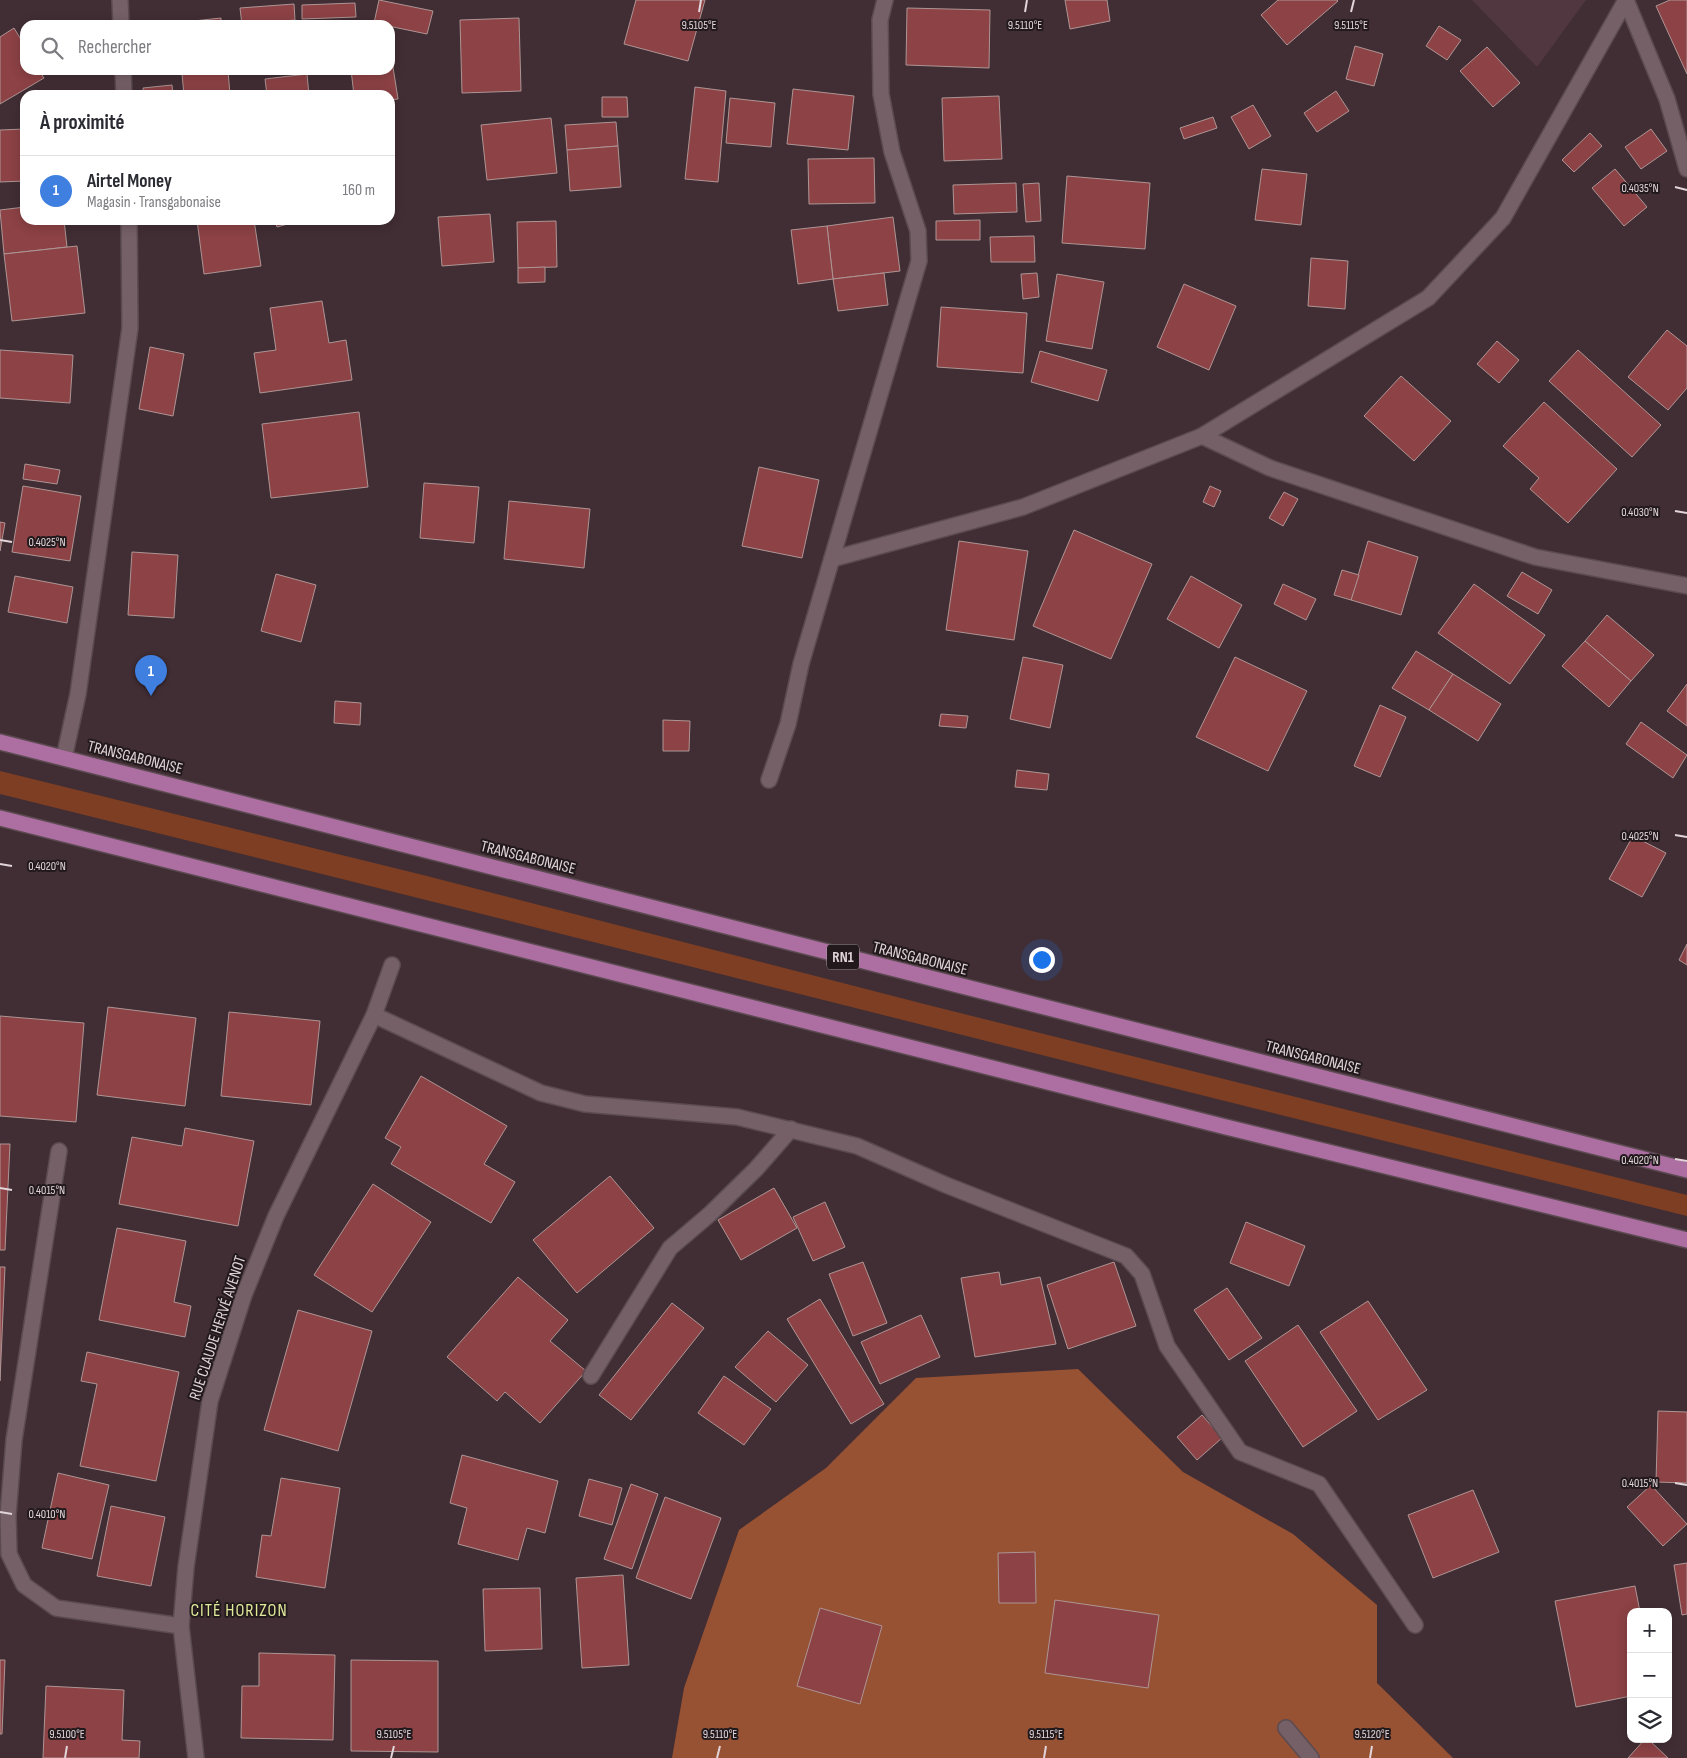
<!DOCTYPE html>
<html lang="fr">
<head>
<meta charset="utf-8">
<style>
	:root { --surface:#fff; --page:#f2f2f3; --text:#2b2b33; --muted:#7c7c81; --line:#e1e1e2; --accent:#6a6e3c }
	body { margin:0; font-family:"Sofia Sans Condensed",sans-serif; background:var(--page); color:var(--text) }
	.controls { position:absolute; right:15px; bottom:15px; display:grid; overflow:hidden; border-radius:10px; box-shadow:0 2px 12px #0003 }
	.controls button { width:45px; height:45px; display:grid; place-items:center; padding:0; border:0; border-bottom:1px solid var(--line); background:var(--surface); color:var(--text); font:25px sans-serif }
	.you { position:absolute; left:1041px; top:959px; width:18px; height:18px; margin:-12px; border:4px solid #fff; border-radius:50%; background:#1a73e8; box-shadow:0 0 0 8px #1a73e833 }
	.badge { display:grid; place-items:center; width:32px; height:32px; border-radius:50%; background:var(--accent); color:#fff; font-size:16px; font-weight:700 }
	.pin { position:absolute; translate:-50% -41px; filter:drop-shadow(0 1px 2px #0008) }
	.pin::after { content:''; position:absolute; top:26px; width:18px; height:15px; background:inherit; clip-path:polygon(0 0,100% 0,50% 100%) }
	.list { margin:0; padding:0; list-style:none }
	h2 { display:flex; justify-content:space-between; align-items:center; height:65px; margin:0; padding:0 20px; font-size:21px }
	h2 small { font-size:16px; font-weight:400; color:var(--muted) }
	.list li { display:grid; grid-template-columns:32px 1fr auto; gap:15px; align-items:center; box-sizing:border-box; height:70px; padding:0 20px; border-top:1px solid var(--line) }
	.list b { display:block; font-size:19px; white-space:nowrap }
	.list p { margin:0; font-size:16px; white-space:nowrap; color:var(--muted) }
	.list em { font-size:16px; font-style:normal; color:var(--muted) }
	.icon { flex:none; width:28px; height:28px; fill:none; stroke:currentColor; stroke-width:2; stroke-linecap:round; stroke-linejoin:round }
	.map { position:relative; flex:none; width:1687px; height:1758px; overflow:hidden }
	.search { position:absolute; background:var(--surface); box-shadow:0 2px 12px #0003; left:20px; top:20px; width:375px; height:55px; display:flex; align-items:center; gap:12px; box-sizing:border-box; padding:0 18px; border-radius:15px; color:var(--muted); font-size:19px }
	.panel { position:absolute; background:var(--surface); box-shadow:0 2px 12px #0003; left:20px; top:90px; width:375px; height:135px; border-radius:15px }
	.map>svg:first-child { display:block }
	.built { fill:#503740 }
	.green { fill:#7d3e23 }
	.forest { fill:#975234 }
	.building { fill:#8d4245; stroke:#ae9595 }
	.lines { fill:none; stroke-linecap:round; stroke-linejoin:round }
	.service-casing { stroke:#5b4b51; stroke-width:18 }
	.minor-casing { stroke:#5b4b51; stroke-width:18 }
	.trunk-casing { stroke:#5b4b51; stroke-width:18 }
	.service { stroke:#756067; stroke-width:15 }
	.minor { stroke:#756067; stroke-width:15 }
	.trunk { stroke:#ad6ea2; stroke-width:15 }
	.ticks { fill:none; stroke:#e2d5d9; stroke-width:2 }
	.labels { text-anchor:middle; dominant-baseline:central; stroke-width:4; stroke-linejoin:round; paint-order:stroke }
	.shield { fill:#21191c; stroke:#a89da0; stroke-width:1 }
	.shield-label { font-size:15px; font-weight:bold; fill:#e2d5d9 }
	.street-label { font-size:16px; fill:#e2d5d9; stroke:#21191c }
	.neighbourhood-label { font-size:18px; letter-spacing:1px; fill:#e0e89a; stroke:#21191c }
	.ticks-label { font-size:12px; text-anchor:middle; fill:#e2d5d9; stroke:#21191c; stroke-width:4; stroke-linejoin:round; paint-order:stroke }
</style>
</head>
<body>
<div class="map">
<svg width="1687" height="1758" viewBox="0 0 1687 1758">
	<rect width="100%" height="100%" fill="#412e34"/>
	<path class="built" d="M1472,0H1586L1537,67Z"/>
	<path class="green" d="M0,771L423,875L932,1006L1687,1195V1216C1124,1077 563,933 0,794Z"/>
	<path class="forest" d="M1078,1369L1183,1472L1293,1534L1377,1605V1683L1453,1758H672L684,1688L739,1530L826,1468L916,1378Z"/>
	<g class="building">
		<path d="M379,0L433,11L427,34L374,23Z"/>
		<path d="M636,0H705L688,61L624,44Z"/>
		<path d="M1065,0H1107L1110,21L1070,29Z"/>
		<path d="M1278,0H1337L1338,1L1287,45L1261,15Z"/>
		<path d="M1670,0H1687V74L1656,6Z"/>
		<path d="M355,3L356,17L302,19V5Z"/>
		<path d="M294,4L295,20L242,25L240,8Z"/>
		<path d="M907,8L990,10L989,68L906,65Z"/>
		<path d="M221,18V25L175,23Z"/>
		<path d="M519,18L521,91L462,93L460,20Z"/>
		<path d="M1439,26L1461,40L1447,60L1426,46Z"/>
		<path d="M14,28L25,46V70H39L44,78L0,104V37Z"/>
		<path d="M1355,46L1383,54L1374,86L1346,79Z"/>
		<path d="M1487,47L1520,83L1493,107L1460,71Z"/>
		<path d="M390,48L398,99L390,100V95H354L351,70H390Z"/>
		<path d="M228,71L230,94L184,95L182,74Z"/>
		<path d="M307,74L309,95H267L265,79Z"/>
		<path d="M172,85L173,95H144L143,88Z"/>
		<path d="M695,87L726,91L718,182L685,179Z"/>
		<path d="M793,89L854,96L848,150L787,144Z"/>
		<path d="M1336,91L1349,111L1317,132L1304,113Z"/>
		<path d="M999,96L1002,159L944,161L942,98Z"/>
		<path d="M602,97H627L628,117H602Z"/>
		<path d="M730,98L775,103L771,147L726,143Z"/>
		<path d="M1253,105L1271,136L1249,149L1231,117Z"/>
		<path d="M1213,117L1217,128L1184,139L1180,128Z"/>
		<path d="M551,118L557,173L487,180L481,125Z"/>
		<path d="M616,122L618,146L567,150L565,125Z"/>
		<path d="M25,129V181L0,182V130Z"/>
		<path d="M1651,129L1667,151L1641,169L1625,147Z"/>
		<path d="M1590,133L1602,146L1574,172L1562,160Z"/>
		<path d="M618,146L621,187L570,191L567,150Z"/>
		<path d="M874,158L875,203L809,204L808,159Z"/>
		<path d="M1262,169L1307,174L1301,225L1255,220Z"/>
		<path d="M1615,169L1647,207L1624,226L1592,188Z"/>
		<path d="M1067,176L1150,183L1145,249L1062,243Z"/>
		<path d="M1016,183L1017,212L954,214L953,185Z"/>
		<path d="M1039,183L1041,221L1026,222L1023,184Z"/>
		<path d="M25,207V220H64L67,247L4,254L0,210Z"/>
		<path d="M490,214L494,262L442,266L438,217Z"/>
		<path d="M893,217L900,271L833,279L827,226Z"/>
		<path d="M197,220H254L261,266L204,274Z"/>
		<path d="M275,220H298V221L277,227Z"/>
		<path d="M980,220V240H936V221Z"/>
		<path d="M556,221L557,267L518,268L517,222Z"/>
		<path d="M827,226L833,279L798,284L791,230Z"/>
		<path d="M1034,236L1035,262H991L990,237Z"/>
		<path d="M77,246L85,313L12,321L4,254Z"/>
		<path d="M1311,258L1348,261L1345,309L1308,306Z"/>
		<path d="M545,267V282L518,283V268Z"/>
		<path d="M884,273L888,305L838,311L833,279Z"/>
		<path d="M1037,273L1039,297L1023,299L1021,274Z"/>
		<path d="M1057,274L1104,282L1092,349L1046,341Z"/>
		<path d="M1184,284L1236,306L1209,370L1157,347Z"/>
		<path d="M322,301L329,343L346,340L352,380L260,393L254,353L276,350L270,308Z"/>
		<path d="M941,307L1027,313L1023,373L937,367Z"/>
		<path d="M1667,330L1687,346V388L1668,410L1628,377Z"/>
		<path d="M1497,341L1519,360L1499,383L1477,364Z"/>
		<path d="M150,347L184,354L173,416L139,409Z"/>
		<path d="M0,350L73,355L70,403L0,398Z"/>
		<path d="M1578,350L1661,425L1632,457L1549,381Z"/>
		<path d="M1040,351L1107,370L1098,401L1031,382Z"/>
		<path d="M1401,376L1451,421L1414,461L1364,416Z"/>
		<path d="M1544,402L1617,469L1568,523L1530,489L1539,478L1503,446Z"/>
		<path d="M359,412L368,487L271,498L262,424Z"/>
		<path d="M25,464L60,470L57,484L23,479Z"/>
		<path d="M759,467L819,480L802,558L742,546Z"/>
		<path d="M424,483L479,487L474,543L420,538Z"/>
		<path d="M23,486L81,496L70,561L12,552Z"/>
		<path d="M1210,486L1221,491L1214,507L1203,502Z"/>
		<path d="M1284,492L1298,499L1283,526L1269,518Z"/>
		<path d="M509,501L590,509L584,568L504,559Z"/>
		<path d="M0,522L5,523L0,551Z"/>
		<path d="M1074,530L1152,564L1111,659L1033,626Z"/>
		<path d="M959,541L1028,551L1014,640L946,630Z"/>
		<path d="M1368,541L1418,557L1401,615L1351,600Z"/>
		<path d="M132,552L178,555L174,618L128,615Z"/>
		<path d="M1342,570L1359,575L1351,600L1334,595Z"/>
		<path d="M1522,572L1552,590L1538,614L1507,596Z"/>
		<path d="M276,574L316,585L301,642L261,631Z"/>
		<path d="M15,576L73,587L67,623L8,612Z"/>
		<path d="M1191,576L1242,605L1219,648L1167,619Z"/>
		<path d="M1283,584L1316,599L1306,620L1274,604Z"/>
		<path d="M1474,584L1545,635L1510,684L1438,633Z"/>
		<path d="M1607,615L1654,655L1631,681L1585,641Z"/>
		<path d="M1585,641L1631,681L1609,707L1562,666Z"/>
		<path d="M1416,651L1453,674L1429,710L1392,688Z"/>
		<path d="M1023,657L1063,665L1050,728L1010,719Z"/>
		<path d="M1235,657L1307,691L1268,771L1196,737Z"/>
		<path d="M1453,674L1501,704L1478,741L1429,710Z"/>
		<path d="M1687,684V726L1667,711Z"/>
		<path d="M335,701L361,703L360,725L334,723Z"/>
		<path d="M1380,705L1406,717L1380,777L1354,766Z"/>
		<path d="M941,714L968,716L966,728L939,726Z"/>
		<path d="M663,720L690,721L689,751H663Z"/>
		<path d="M1641,722L1687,755L1673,778L1626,744Z"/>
		<path d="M1017,770L1049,774L1047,790L1015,787Z"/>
		<path d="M1633,836L1666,853L1642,897L1609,879Z"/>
		<path d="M1687,944V965L1679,960Z"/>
		<path d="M108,1007L196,1018L185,1106L97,1095Z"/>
		<path d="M229,1012L320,1021L311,1105L221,1096Z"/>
		<path d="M0,1016L84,1023L76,1122L0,1116Z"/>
		<path d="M421,1076L507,1126L484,1164L515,1182L491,1223L391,1164L401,1147L385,1138Z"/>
		<path d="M185,1128L254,1141L238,1226L119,1204L132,1137L182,1146Z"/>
		<path d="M0,1144H10L5,1250H0Z"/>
		<path d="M610,1176L654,1228L577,1293L533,1240Z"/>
		<path d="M373,1184L431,1222L372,1312L314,1275Z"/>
		<path d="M774,1188L797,1228L741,1260L718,1220Z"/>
		<path d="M825,1202L845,1247L813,1261L793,1217Z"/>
		<path d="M1246,1222L1305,1246L1289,1286L1230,1263Z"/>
		<path d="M117,1228L186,1241L174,1302L191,1306L185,1337L99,1320Z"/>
		<path d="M863,1262L887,1323L853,1336L829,1274Z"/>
		<path d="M1114,1262L1136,1326L1068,1349L1047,1285Z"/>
		<path d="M0,1267H5L0,1381Z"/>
		<path d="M999,1272L1001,1285L1040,1277L1056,1344L975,1357L961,1278Z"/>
		<path d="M518,1277L568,1320L550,1341L586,1371L540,1423L505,1392L497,1401L447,1357Z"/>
		<path d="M1227,1288L1262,1338L1229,1360L1194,1310Z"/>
		<path d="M820,1299L884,1404L851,1424L787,1319Z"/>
		<path d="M1368,1301L1427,1390L1378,1420L1320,1332Z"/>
		<path d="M672,1303L704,1328L631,1420L599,1395Z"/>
		<path d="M298,1310L372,1331L338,1451L264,1430Z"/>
		<path d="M921,1315L940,1357L880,1384L861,1342Z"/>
		<path d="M1298,1325L1357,1411L1303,1447L1245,1361Z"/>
		<path d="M768,1331L808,1365L776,1402L735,1367Z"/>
		<path d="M87,1352L179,1372L156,1481L80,1466L97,1384L81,1381Z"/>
		<path d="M724,1376L771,1409L744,1445L698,1413Z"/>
		<path d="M1658,1411L1687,1412V1483L1656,1482Z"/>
		<path d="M1202,1415L1222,1438L1197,1460L1177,1437Z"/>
		<path d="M462,1455L558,1481L545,1533L527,1528L518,1560L458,1544L467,1508L450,1503Z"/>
		<path d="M58,1473L109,1485L92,1559L42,1548Z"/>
		<path d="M281,1478L340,1488L325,1588L256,1577L262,1535L271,1536Z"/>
		<path d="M589,1479L622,1488L612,1525L579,1516Z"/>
		<path d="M631,1484L658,1494L632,1569L604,1559Z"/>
		<path d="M1651,1485L1687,1524L1663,1546L1627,1507Z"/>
		<path d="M1473,1490L1499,1552L1433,1578L1408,1515Z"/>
		<path d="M665,1497L721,1518L691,1599L636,1578Z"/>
		<path d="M111,1506L165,1517L151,1586L97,1576Z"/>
		<path d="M1035,1552L1036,1603H999L998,1553Z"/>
		<path d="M1687,1563V1614L1682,1615L1674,1565Z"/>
		<path d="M623,1575L629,1665L582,1668L576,1578Z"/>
		<path d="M1635,1586L1640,1612H1631V1696L1576,1707L1555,1601Z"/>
		<path d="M540,1588L542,1649L485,1651L483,1589Z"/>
		<path d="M1055,1600L1159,1615L1148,1688L1045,1673Z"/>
		<path d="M820,1608L882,1626L860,1704L797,1686Z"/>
		<path d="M259,1653L335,1655L333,1740L241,1738L242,1686H259Z"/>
		<path d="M0,1660H5L2,1734H0Z"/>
		<path d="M351,1660L438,1661V1752L351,1751Z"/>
		<path d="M46,1686L124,1690L122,1740L140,1741L139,1758H43Z"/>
		<path d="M1645,1739H1648L1668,1758H1628Z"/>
	</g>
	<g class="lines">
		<defs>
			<path id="service" d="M1286,1728L1311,1758"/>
			<g id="minor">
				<path d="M120,0L121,25"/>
				<path d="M1626,0L1667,99L1687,169"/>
				<path d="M123,70L124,95"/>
				<path d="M1202,436L1428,298L1503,218L1626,0"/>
				<path d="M832,559L1023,507L1202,436L1270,468L1535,557L1687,586"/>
				<path d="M64,758L78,694L130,328L129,220"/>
				<path d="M769,780L788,724L801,664L919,261L918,231L892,152L881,94L880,20L885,0"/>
				<path d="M374,1015L541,1093L585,1104L737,1117L857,1146L946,1185L1126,1256L1142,1274L1167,1346L1240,1452L1319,1484L1415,1625"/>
				<path d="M59,1151L14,1440L8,1515L9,1554L24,1585L56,1608L181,1626"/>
				<path d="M591,1376L670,1248L710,1214L756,1169L791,1129"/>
				<path d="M196,1758L181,1626L186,1567L210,1401L244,1295L276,1216L374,1015L392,965"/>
			</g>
			<g id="trunk">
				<path d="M0,742L1687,1170"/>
				<path d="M0,818L1226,1127L1687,1240"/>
			</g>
		</defs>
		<use href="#service" class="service-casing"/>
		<use href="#minor" class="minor-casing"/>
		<use href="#trunk" class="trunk-casing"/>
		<use href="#service" class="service"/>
		<use href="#minor" class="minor"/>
		<use href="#trunk" class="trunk"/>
	</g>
	<path class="ticks" d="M699,12L701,0M1025,12L1027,0M1351,12L1354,0M1675,187L1687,190M1675,511L1687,513M0,540L12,542M1675,835L1687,837M0,864L12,866M1675,1159L1687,1161M0,1188L12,1190M1675,1483L1687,1485M0,1512L12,1514M65,1758L67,1746M391,1758L394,1746M717,1758L720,1746M1044,1758L1046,1746M1370,1758L1372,1746"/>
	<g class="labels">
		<rect class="shield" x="827" y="944.5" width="32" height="25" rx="4"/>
		<g class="shield-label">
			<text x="843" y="957">RN1</text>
		</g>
		<g class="street-label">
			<text transform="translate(135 758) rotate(14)">TRANSGABONAISE</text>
			<text transform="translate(528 858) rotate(14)">TRANSGABONAISE</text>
			<text transform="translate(920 959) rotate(14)">TRANSGABONAISE</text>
			<text transform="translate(1313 1058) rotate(14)">TRANSGABONAISE</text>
			<text transform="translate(218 1328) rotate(-72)">RUE CLAUDE HERVÉ AVENOT</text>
		</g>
		<g class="neighbourhood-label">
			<text x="239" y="1610">CITÉ HORIZON</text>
		</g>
	</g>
	<g class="ticks-label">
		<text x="699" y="29">9.5105°E</text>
		<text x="1025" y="29">9.5110°E</text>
		<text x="1351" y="29">9.5115°E</text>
		<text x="1640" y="192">0.4035°N</text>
		<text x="1640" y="516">0.4030°N</text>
		<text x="47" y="546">0.4025°N</text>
		<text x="1640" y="840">0.4025°N</text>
		<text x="47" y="870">0.4020°N</text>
		<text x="1640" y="1164">0.4020°N</text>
		<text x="47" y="1194">0.4015°N</text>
		<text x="1640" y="1487">0.4015°N</text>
		<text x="47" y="1518">0.4010°N</text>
		<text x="67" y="1738">9.5100°E</text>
		<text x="394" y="1738">9.5105°E</text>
		<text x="720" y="1738">9.5110°E</text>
		<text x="1046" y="1738">9.5115°E</text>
		<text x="1372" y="1738">9.5120°E</text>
	</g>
</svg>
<div class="controls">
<button>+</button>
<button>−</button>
<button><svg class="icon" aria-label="layers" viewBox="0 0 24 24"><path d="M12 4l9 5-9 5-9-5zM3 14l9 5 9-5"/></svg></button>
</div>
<div class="you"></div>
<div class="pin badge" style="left:151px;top:696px;background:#3f7fe0">1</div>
<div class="search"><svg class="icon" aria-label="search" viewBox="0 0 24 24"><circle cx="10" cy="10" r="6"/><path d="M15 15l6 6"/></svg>Rechercher</div>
<section class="panel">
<h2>À proximité<small></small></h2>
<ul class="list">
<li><span class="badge" style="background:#3f7fe0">1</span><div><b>Airtel Money</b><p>Magasin · Transgabonaise</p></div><em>160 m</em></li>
</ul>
</section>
</div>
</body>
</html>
